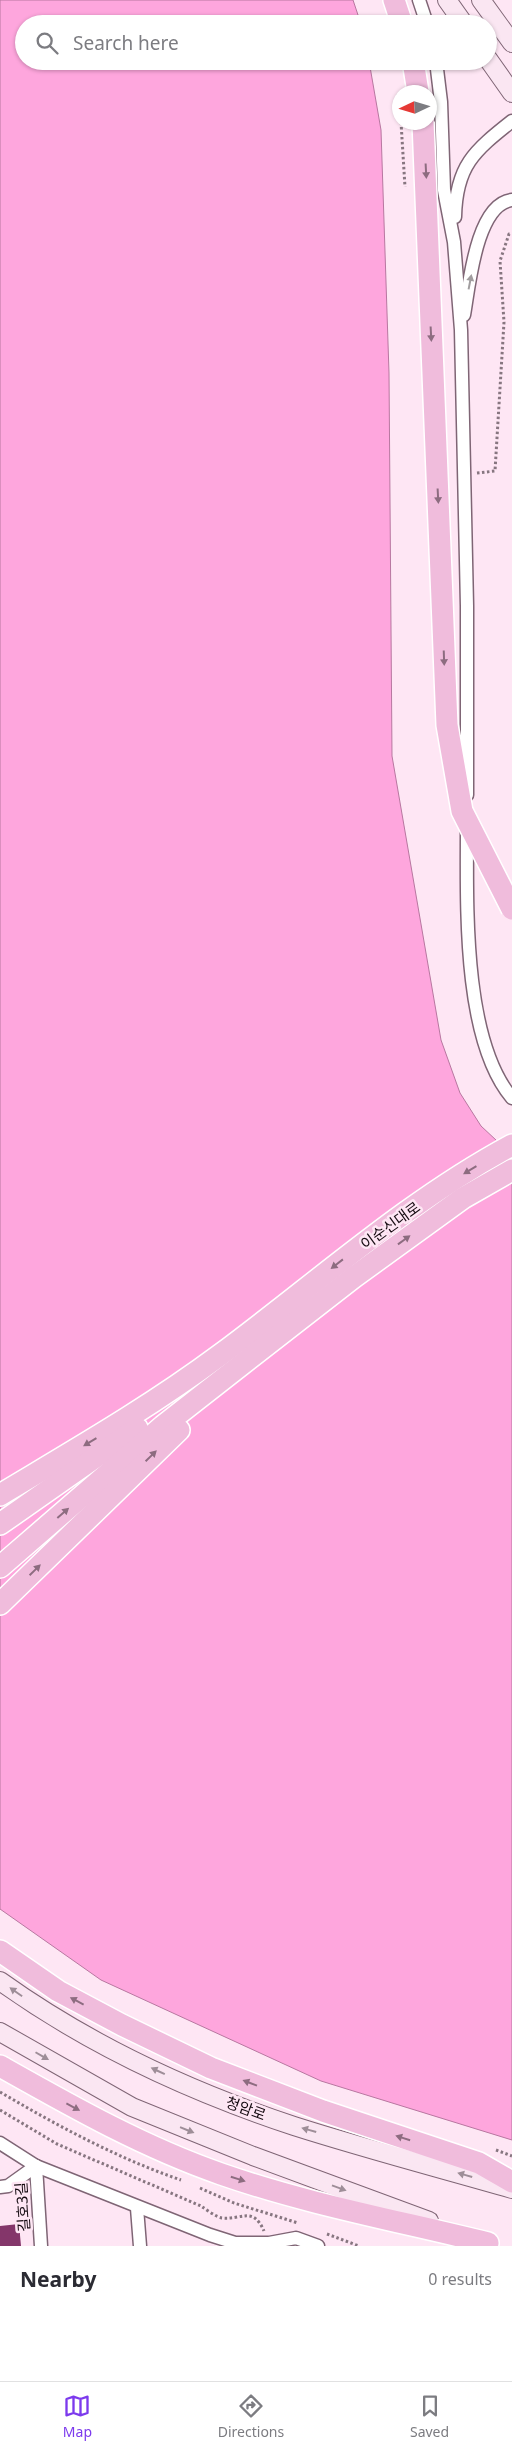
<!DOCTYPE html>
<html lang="en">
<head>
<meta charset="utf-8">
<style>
	:root { --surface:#fff; --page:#f7f7f7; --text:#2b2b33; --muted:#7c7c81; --line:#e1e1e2; --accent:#7c3aed }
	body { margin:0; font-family:"Noto Sans","Noto Sans KR",sans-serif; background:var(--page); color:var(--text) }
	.compass { position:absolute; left:392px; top:85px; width:45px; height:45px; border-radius:50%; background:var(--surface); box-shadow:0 1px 4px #0004; rotate:266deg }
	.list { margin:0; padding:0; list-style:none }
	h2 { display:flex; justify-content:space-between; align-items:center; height:65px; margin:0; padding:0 20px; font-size:21px }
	h2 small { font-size:16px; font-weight:400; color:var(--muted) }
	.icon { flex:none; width:28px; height:28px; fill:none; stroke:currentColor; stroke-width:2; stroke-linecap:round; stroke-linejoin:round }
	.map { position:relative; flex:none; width:512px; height:2246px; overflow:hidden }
	.search { position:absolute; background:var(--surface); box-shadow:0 1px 4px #0004; left:15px; right:15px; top:15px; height:55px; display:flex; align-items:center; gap:12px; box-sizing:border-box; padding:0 18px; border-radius:28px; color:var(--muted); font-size:19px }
	.sheet { height:135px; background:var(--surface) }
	nav { display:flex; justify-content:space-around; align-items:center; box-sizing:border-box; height:70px; border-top:1px solid var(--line); background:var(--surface); font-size:14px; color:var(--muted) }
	nav a { display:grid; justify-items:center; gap:2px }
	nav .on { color:var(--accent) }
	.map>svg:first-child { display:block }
	.water { fill:#fea6dd; stroke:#b877a0 }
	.building { fill:#84366a }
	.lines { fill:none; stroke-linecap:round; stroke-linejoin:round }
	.minor-casing { stroke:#7f6575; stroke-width:15 }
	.secondary-casing { stroke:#7f6575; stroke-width:20 }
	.trunk-casing { stroke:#fff; stroke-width:24 }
	.path { stroke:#877680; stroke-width:3; stroke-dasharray:2.5 2.5; stroke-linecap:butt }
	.minor { stroke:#fff; stroke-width:12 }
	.secondary { stroke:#fae6f2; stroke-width:18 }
	.trunk { stroke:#f0bcdc; stroke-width:21 }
	.trunk-bridge-casing { stroke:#fff; stroke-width:24; stroke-linecap:butt }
	.trunk-bridge { stroke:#f0bcdc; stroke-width:21 }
	.oneway { fill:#8d6c80 }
	.oneway2 { fill:#a19d9f }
	.oneway3 { fill:#9e8e98 }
	.labels { text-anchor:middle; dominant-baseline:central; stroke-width:5; stroke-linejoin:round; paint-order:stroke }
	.street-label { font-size:15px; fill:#140a10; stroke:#fee6f4 }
</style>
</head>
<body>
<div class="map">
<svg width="512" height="2246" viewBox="0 0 512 2246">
	<rect width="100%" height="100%" fill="#fee6f4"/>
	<path class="water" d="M0,0H353L361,24H24V61H369L381,130L389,373L392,756L441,1040L460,1093L481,1126L512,1155V2140L321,2081L101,1980L0,1909Z"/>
	<path class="building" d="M19,2224L21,2246H0V2226Z"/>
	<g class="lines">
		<defs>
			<g id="minor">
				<path d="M419,0L427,24"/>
				<path d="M436,61L441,102L444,190L454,242L461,330L467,606V795"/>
				<path d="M455,217C456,166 474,151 512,121"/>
				<path d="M464,315C469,287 476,204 512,200"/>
				<path d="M467,827C467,902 462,1039 512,1098"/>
				<path d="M0,2143L36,2166L210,2235L235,2243H269L296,2238L318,2246"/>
				<path d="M36,2166L41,2246"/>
				<path d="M0,2187L8,2186L36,2166"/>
				<path d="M137,2208L140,2246"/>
			</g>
			<g id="secondary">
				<path d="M447,0L464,24"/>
				<path d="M481,0L512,43"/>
				<path d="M488,59L512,93"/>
				<path d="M0,1981C88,2044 191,2092 294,2126C366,2149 439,2168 512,2189"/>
				<path d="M0,2032L132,2107L253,2156L429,2221"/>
			</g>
			<g id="trunk">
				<path d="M394,0L402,24"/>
				<path d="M413,61L418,92"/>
				<path d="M0,1495C75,1450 150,1407 220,1355C316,1284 406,1202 512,1145"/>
				<path d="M0,1524L137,1428"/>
				<path d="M0,1567L163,1426L255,1354L354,1277L463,1198L512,1170"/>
				<path d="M0,1604L179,1430"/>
				<path d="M0,1951L58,1991L122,2025L211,2068L323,2111L479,2163L512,2182"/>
				<path d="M0,2066C71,2106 143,2147 221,2174C307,2204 399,2221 488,2243"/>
			</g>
		</defs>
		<use href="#minor" class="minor-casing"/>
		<use href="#secondary" class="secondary-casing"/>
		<use href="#trunk" class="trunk-casing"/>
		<g class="path">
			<path d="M398,94L400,109"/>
			<path d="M401,122L405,187"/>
			<path d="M477,473L495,471L504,322L500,261L509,234H512"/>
			<path d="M0,2092C58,2126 117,2158 181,2180"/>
			<path d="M0,2110L57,2144L201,2206C207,2210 216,2217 222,2218C242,2220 253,2206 264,2231"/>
			<path d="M496,2150L512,2156"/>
			<path d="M200,2188L234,2203L298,2223"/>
			<path d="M327,2234L359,2246"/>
		</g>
		<use href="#minor" class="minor"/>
		<use href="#secondary" class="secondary"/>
		<use href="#trunk" class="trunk"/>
		<defs>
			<path id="trunk-bridge" d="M423,122L447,725L462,811L512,909"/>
		</defs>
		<use href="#trunk-bridge" class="trunk-bridge-casing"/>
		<use href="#trunk-bridge" class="trunk-bridge"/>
	</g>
	<defs><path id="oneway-solid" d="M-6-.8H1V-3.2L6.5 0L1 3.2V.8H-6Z" transform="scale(1.25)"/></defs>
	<g class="oneway">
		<use href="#oneway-solid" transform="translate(426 171) rotate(87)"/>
		<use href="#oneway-solid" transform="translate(431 334) rotate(87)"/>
		<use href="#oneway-solid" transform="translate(438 496) rotate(87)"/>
		<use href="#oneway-solid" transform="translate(444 658) rotate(88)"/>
		<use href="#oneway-solid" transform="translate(470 1170) rotate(149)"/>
		<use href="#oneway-solid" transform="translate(404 1240) rotate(-36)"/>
		<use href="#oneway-solid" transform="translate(337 1264) rotate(142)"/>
		<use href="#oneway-solid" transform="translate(90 1442) rotate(149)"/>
		<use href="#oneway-solid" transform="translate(151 1456) rotate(-44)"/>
		<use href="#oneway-solid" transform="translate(63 1513) rotate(-41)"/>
		<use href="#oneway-solid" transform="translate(35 1570) rotate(-44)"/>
		<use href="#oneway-solid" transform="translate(77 2001) rotate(-152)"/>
		<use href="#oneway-solid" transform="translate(250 2083) rotate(-159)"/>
		<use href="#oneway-solid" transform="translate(73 2107) rotate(28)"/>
		<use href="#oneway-solid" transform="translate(403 2138) rotate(-162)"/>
		<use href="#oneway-solid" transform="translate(238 2179) rotate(17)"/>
	</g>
	<use class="oneway2" href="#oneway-solid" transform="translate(470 282) rotate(-79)"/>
	<g class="oneway3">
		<use href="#oneway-solid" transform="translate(16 1992) rotate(-145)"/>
		<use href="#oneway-solid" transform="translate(42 2056) rotate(30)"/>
		<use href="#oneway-solid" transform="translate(158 2071) rotate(-155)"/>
		<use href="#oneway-solid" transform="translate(187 2130) rotate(22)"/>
		<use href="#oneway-solid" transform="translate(309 2130) rotate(-164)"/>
		<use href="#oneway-solid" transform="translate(465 2175) rotate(-164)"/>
		<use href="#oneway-solid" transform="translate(339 2188) rotate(20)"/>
	</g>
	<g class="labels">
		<g class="street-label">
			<text transform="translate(390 1225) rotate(-36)">이순신대로</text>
			<text transform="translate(246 2108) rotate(20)">청암로</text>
			<text transform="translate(22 2207) rotate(-94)">길호3길</text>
		</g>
	</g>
</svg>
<svg class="compass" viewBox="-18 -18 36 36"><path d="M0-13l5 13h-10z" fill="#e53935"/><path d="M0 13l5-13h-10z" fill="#7c7c81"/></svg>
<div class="search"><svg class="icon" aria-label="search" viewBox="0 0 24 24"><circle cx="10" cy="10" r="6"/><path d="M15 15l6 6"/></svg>Search here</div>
</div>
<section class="sheet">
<h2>Nearby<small>0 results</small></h2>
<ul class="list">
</ul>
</section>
<nav>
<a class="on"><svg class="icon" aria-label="map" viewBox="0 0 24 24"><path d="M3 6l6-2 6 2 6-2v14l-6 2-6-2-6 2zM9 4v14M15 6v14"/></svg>Map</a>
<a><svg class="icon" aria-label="directions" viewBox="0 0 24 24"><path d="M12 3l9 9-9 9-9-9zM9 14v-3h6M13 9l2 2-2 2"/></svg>Directions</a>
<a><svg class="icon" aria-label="saved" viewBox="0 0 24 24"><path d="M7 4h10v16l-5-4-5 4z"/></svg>Saved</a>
</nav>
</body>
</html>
